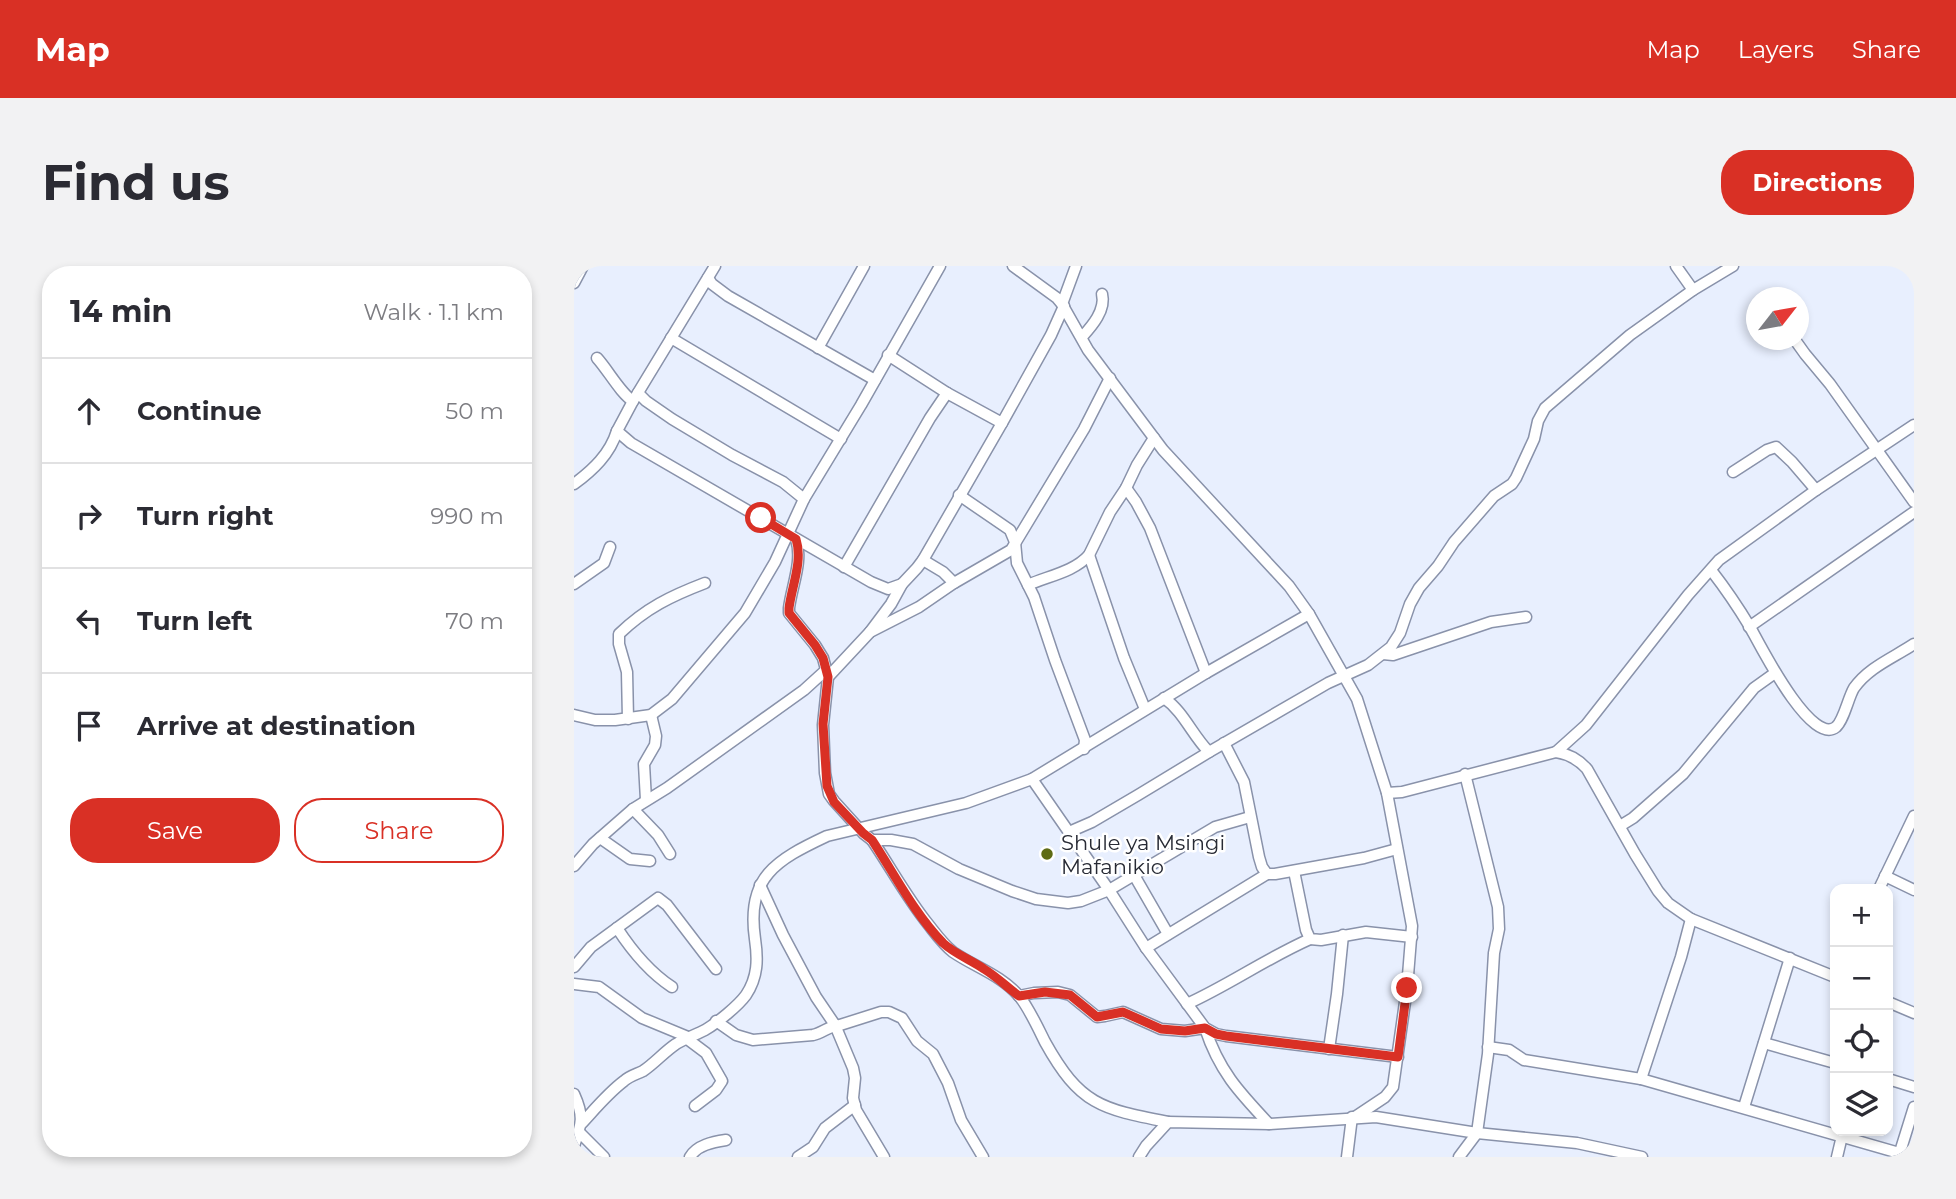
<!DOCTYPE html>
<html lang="en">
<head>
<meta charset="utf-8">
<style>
	:root { --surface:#fff; --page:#f2f2f3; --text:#2b2b33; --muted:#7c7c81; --line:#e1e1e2; --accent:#d93025 }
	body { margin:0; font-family:Montserrat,sans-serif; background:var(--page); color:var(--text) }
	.controls { position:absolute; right:21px; bottom:21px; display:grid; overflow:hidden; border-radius:14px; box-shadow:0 4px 10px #0003 }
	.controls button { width:63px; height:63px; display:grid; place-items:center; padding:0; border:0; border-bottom:2px solid var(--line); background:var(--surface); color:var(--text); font:35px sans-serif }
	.compass { position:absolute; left:1172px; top:21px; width:63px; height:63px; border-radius:50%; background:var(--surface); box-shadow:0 4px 10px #0003; rotate:59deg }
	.stop { position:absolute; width:21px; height:21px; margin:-16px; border:5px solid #d93025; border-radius:50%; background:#fff }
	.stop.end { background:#d93025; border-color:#fff; box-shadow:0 2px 7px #0008 }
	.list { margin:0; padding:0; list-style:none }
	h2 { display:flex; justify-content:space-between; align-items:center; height:91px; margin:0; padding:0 28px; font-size:30px }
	h2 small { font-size:23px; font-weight:400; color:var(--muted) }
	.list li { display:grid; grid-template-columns:46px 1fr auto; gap:21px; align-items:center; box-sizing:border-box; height:105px; padding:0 28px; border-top:2px solid var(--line) }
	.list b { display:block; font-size:26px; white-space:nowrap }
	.list em { font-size:23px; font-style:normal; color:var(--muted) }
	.actions { display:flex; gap:14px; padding:21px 28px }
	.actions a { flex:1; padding:16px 0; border:2px solid var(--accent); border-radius:28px; text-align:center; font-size:24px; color:var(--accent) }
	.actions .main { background:var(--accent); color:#fff }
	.icon { flex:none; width:38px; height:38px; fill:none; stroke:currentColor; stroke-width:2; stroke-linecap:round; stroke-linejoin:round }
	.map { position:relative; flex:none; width:1340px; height:891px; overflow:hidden; border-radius:28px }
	header { display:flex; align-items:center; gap:42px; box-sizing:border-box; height:98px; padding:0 35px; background:var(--accent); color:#fff }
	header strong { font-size:33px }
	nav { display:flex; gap:38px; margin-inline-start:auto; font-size:24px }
	.intro { display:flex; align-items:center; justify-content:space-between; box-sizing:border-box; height:168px; padding:0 42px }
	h1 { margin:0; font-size:49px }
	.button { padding:18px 32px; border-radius:28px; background:var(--accent); color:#fff; font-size:24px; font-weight:700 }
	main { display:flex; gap:42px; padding:0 42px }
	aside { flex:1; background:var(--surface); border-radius:28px; box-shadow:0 4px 10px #0003 }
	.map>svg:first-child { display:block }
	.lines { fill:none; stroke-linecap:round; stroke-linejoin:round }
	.minor-casing { stroke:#8992aa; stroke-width:13 }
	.minor { stroke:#fff; stroke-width:10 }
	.route { stroke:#d93025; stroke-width:9 }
	.poi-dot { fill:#5e6b14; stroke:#fff; stroke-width:2.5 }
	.labels { text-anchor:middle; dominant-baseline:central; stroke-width:5; stroke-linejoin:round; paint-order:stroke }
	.poi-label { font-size:21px; fill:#272a34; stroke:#fff; text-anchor:start }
</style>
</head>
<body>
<header>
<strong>Map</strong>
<nav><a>Map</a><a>Layers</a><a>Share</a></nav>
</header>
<div class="intro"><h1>Find us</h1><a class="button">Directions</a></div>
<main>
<aside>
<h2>14 min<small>Walk · 1.1 km</small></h2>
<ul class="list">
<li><svg class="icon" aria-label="ahead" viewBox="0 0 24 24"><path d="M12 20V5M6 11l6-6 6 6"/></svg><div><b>Continue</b></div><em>50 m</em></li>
<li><svg class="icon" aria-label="right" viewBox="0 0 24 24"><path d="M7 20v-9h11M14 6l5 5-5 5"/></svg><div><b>Turn right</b></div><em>990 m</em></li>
<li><svg class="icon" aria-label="left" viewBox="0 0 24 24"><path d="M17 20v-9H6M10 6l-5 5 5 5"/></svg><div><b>Turn left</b></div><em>70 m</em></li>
<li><svg class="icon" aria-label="arrive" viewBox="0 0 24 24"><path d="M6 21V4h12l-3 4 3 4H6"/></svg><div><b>Arrive at destination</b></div></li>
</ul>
<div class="actions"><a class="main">Save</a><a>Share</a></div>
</aside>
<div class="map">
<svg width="1340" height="891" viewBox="0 0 1340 891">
	<rect width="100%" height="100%" fill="#e8effe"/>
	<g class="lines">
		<defs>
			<g id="minor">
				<path d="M141,0L59,135L43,165L57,177L297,316L314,323L328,318"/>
				<path d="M439,0L483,32L488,38L514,84L589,184L715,320L735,348L783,433L813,527L838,660L833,722L819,821L811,831L781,851"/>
				<path d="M1102,0L1119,24"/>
				<path d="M134,12L138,18L154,30L301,114"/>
				<path d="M0,17L9,0"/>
				<path d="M488,38L502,0"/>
				<path d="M508,71C518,60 532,44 528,28"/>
				<path d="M97,72L267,173"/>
				<path d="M1221,74L1231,88L1256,118L1340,236"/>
				<path d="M244,82L290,0"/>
				<path d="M314,89L373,127L428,157"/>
				<path d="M23,92C34,104 47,128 59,135"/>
				<path d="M64,127L72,135L98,153L158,189L209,216L230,233"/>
				<path d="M1159,206L1193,184L1202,181L1218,196L1242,224"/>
				<path d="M0,218C19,204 36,188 43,165"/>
				<path d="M552,222L562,236L576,262L632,407"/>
				<path d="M385,229L436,264L441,276L443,297L460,331L481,394L511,474L510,483"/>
				<path d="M222,273C229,295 218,319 215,342V347L241,379L249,392L254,411L249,459L251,507L255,528L260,535L289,567L298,574H317L339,578L385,603L438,625L462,633L494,637L507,635L535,624L641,561L676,551"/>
				<path d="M515,289L550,392L571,443"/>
				<path d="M349,294L369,306L380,317"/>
				<path d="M270,301L356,152L373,127"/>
				<path d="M1137,304C1151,322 1164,341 1176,361C1185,377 1237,481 1262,461C1270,454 1274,432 1280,422C1295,401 1319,392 1340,378"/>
				<path d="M0,318L30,297L36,281"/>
				<path d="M454,319C474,310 500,306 515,289L536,246L552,222L563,199L580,172"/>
				<path d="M1175,361L1340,246"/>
				<path d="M296,366L317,338L328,318L343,302L349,294L428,157L477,69L490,40"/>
				<path d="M809,388L819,389L917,356L952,351"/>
				<path d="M254,411L296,366L345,341L380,317L437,284L510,163L536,112"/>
				<path d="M590,432C610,446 618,469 635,486"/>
				<path d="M0,449L21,454H41L77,449L98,433L171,347L201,296L230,233L287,139L366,0"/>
				<path d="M54,453L53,406L45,378V368C72,342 97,330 131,317"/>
				<path d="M650,477L670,516L685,591L688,601L693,608H701L790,592L823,583"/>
				<path d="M982,486L1012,459L1114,329L1145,294L1242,224L1340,159"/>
				<path d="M458,513L535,624L572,682L631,762L642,768L652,770L824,791"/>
				<path d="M813,527L828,526L982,486C995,488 1004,493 1013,503L1061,588L1084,625L1094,637L1117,653L1261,711"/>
				<path d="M72,534L70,498L81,479L82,470L77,449"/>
				<path d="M59,543L84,569L96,588"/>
				<path d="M1046,560L1059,552L1109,508L1180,422L1201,407"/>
				<path d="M495,566L518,556L564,529L635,486L754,417L794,399L817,381L826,367L836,338L845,322L864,300L880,276L920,230L938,218L942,212L960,173L964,155L971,142L1056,69L1119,24L1159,0"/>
				<path d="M26,572L56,593L76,595"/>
				<path d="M298,574C317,602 333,632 354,658C362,668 369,678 379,686C401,701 427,709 445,730C454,740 465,764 471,776C506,839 527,843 594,856"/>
				<path d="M0,600L19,578L59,543L93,522L230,424L252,404"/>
				<path d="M720,605L732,664L736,673L747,674L792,666L838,671"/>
				<path d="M560,609L594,668"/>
				<path d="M1311,610L1340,624"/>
				<path d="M186,619L209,669L242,731L261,759L279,802L281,812L279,832L282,844L310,891"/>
				<path d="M1305,623L1340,550"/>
				<path d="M43,662C58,685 75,706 98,721"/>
				<path d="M572,682L693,608"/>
				<path d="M0,701L17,681L84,632L93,639L142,703"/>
				<path d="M0,718L25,721L68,752L114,771"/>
				<path d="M445,730L460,727L484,726L496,729L523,751L531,750L549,746L587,763L611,765L631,762C645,805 665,826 695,858"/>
				<path d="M1314,736L1340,747"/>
				<path d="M613,738C655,719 693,692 736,673"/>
				<path d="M142,755L162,769L179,774L239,769C248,767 257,759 266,759L307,746H315L328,752L343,775L359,788L374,817L387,854L409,891"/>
				<path d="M112,772L132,787L148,815L142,824L121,840"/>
				<path d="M1190,777L1261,797"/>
				<path d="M914,781L935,784L950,794L1067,813L1339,891"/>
				<path d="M755,783L763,728L769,669"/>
				<path d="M1067,813L1107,691L1117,653"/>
				<path d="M1314,813L1340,821"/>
				<path d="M0,828C10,850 8,857 0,880"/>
				<path d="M1170,841L1216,692"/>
				<path d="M8,857C21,843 34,827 50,815C55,810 63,808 69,805C81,797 90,786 102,778C112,772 121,769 131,764C143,757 164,740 172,729C184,711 184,693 181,673C172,611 202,594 253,570L392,537L458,513L632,407L735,348"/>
				<path d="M5,866L30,891"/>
				<path d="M1326,886L1340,841"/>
				<path d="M116,891C123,879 139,876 152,874"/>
				<path d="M224,891L239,881L251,862L281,839"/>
				<path d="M565,891L572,880L594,856L695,858L802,851L903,867L1003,877L1068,891"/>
				<path d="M773,891L778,851"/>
				<path d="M885,891L903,867L914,788L920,687L925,663L924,641L891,508"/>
				<path d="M1263,891L1268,870"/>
			</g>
		</defs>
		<use href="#minor" class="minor-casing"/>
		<use href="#minor" class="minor"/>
	</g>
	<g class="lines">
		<path class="route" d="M187,252L222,273C229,295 218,319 215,342V347L241,379L249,392L254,411L249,458L253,520L260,536L289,567L298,574C321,609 340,647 369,677C381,688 397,694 410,703C423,711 433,721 445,730L471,726L496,729L523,751L549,746L587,763L611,765L631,762L642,768L652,770L824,791L833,722"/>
	</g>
	<circle class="poi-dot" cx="473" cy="588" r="7"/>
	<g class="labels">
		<g class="poi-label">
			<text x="487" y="576">Shule ya Msingi<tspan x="487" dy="24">Mafanikio</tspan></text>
		</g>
	</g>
</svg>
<div class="controls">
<button>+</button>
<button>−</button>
<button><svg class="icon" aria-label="locate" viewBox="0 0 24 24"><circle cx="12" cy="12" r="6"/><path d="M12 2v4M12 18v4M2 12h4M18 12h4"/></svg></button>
<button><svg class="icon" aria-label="layers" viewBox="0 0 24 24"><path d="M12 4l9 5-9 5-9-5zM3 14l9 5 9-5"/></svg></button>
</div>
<svg class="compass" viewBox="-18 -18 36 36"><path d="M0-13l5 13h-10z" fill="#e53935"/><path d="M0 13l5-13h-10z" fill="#7c7c81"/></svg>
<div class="stop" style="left:187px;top:252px"></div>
<div class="stop end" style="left:833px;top:722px"></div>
</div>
</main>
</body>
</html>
